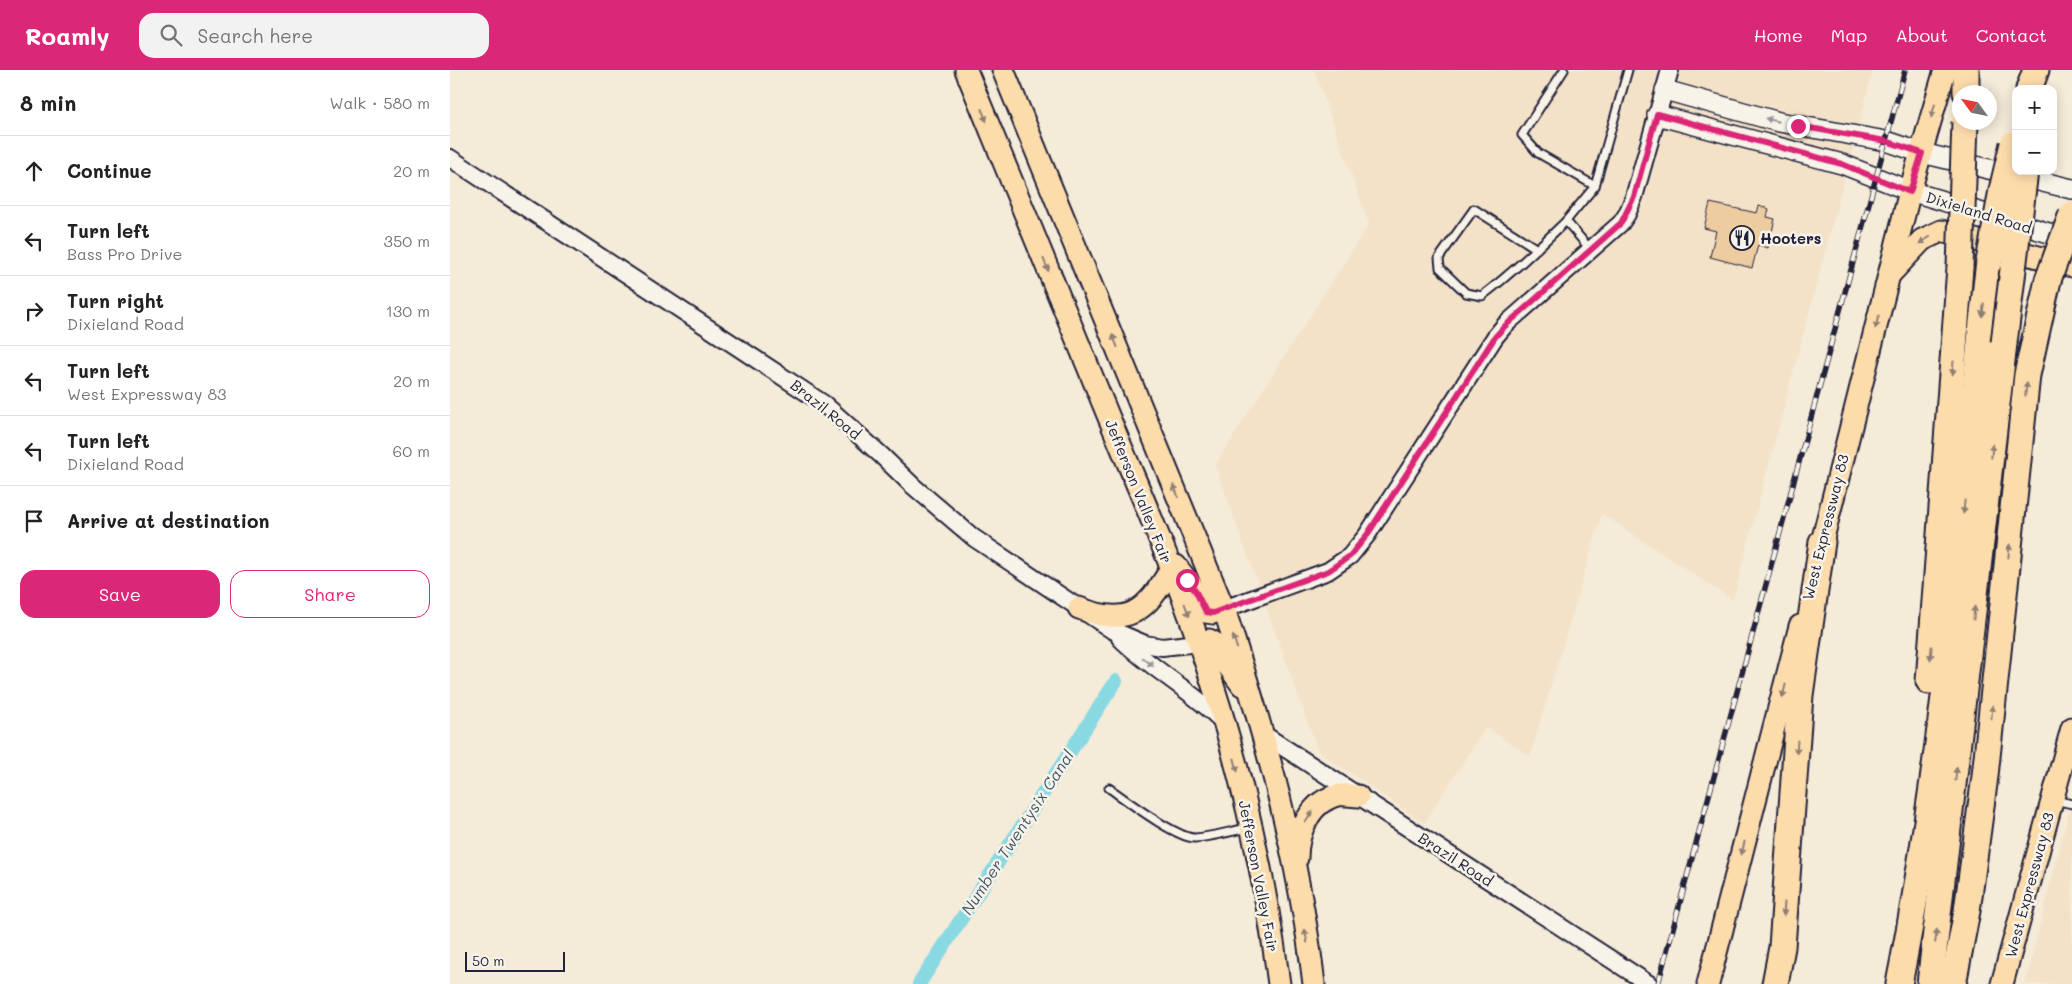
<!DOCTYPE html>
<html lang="en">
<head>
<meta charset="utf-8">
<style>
	:root { --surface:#fff; --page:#f2f2f2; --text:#202124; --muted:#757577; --line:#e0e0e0; --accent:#db2777 }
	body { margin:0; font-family:Mali,sans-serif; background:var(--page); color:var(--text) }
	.controls { position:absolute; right:15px; top:15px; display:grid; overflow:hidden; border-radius:10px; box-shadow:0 2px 12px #0003 }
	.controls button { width:45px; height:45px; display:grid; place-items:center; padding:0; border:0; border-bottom:1px solid var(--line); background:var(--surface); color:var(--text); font:25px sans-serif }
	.compass { position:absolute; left:1502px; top:15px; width:45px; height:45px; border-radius:50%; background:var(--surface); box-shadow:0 2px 12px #0003; rotate:303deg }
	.scale { position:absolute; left:15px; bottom:12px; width:100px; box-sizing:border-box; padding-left:5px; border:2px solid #22223b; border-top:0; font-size:14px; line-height:18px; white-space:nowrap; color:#22223b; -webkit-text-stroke:4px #f7f3e8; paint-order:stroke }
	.stop { position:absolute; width:15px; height:15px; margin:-11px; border:4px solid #db2777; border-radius:50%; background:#fff }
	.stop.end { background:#db2777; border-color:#fff; box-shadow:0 1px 5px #0008 }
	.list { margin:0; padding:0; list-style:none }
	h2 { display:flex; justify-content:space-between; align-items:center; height:65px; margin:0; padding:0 20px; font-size:21px }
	h2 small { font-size:16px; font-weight:400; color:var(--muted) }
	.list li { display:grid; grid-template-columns:32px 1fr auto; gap:15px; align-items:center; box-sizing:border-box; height:70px; padding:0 20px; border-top:1px solid var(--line) }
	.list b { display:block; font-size:19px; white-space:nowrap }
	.list p { margin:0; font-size:16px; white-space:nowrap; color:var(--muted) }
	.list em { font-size:16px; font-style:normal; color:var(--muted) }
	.actions { display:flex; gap:10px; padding:15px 20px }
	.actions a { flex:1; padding:11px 0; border:1px solid var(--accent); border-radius:15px; text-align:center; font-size:18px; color:var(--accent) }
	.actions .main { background:var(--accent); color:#fff }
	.icon { flex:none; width:28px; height:28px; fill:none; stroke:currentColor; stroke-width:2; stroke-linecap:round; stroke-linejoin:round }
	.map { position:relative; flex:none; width:1622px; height:914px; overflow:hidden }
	header { display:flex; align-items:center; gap:30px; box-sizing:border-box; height:70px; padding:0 25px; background:var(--accent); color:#fff }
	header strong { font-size:24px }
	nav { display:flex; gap:28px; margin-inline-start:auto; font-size:18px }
	.search { width:350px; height:45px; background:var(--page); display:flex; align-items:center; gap:12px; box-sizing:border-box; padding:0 18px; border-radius:15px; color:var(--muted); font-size:19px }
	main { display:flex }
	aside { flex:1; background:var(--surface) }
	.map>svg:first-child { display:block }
	.built { fill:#f3e2c8 }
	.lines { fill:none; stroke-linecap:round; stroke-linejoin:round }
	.canal { stroke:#89d9e3; stroke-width:14 }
	.building { fill:#edcc9f; stroke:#22223b }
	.service-casing { stroke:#22223b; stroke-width:11 }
	.tertiary-casing { stroke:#22223b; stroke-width:20 }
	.secondary-casing { stroke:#22223b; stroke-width:22 }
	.primary-casing { stroke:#22223b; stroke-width:25 }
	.motorway-casing { stroke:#22223b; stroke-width:29 }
	.service { stroke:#f7f3e8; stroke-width:7 }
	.tertiary { stroke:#f7f3e8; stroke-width:16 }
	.secondary { stroke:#f7f3e8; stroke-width:19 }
	.primary { stroke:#fddcac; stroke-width:21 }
	.motorway { stroke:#fddcac; stroke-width:25 }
	.rail-casing { stroke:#22223b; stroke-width:5.5 }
	.rail { stroke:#f7f3e8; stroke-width:4; stroke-dasharray:11; stroke-linecap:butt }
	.motorway-bridge-casing { stroke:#22223b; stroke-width:29; stroke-linecap:butt }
	.motorway-bridge { stroke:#fddcac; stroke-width:25 }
	.oneway { fill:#907f74 }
	.oneway2 { fill:#97959a }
	.route { stroke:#db2777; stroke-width:6 }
	.labels { text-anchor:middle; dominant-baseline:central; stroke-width:5; stroke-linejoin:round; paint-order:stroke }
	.street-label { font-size:15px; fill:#22223b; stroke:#f7f3e8 }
	.poi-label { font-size:15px; font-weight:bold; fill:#22223b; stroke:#f7f3e8; text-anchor:start }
	.water-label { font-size:16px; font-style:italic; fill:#41596d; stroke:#f7f3e8 }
</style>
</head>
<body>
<header>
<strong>Roamly</strong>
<div class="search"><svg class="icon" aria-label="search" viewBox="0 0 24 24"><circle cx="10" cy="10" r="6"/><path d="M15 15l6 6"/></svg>Search here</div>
<nav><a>Home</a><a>Map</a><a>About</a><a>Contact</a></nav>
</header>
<main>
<aside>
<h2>8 min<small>Walk · 580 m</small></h2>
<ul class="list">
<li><svg class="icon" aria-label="ahead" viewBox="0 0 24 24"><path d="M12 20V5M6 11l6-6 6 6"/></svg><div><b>Continue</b></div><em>20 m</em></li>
<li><svg class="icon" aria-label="left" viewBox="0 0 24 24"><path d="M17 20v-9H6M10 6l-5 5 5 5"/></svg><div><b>Turn left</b><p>Bass Pro Drive</p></div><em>350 m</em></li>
<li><svg class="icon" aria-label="right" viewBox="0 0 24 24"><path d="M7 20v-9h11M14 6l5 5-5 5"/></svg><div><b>Turn right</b><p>Dixieland Road</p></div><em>130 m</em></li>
<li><svg class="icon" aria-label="left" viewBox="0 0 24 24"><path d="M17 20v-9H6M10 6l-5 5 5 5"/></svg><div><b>Turn left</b><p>West Expressway 83</p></div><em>20 m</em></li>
<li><svg class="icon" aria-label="left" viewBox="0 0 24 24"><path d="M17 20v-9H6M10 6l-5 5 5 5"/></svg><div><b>Turn left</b><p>Dixieland Road</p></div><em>60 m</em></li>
<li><svg class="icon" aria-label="arrive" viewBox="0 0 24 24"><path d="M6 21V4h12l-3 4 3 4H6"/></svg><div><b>Arrive at destination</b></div></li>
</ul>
<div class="actions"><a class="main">Save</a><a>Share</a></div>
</aside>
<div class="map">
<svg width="1622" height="914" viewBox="0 0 1622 914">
	<rect width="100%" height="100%" fill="#f5ebd9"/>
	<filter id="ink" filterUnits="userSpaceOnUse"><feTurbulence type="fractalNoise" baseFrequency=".02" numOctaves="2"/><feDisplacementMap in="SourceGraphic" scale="10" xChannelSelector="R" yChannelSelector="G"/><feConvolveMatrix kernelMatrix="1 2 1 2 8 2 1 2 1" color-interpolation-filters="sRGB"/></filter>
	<g filter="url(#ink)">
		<g class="built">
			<path d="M864,0H1423L1283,530L1152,444L1080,686L1036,657L974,753L868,681L765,395L919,154Z"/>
			<path d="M1622,730V914H1575L1589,859Z"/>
		</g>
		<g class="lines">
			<path class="canal" d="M469,914L666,611"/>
		</g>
		<path class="building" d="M1260,133L1307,143L1309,136L1319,139L1317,147L1325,149L1318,178L1308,175L1302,198L1260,187L1266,161L1254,158Z"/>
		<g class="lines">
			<defs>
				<g id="service">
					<path d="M1114,0L1072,65L1088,83L1145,116"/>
					<path d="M1087,179L1024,139L989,188L990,198L1016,223L1032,226C1062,203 1089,177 1116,151"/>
					<path d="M1140,179L1116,151L1145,116L1178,0"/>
					<path d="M659,718C676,730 726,768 745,768C762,767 781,761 798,758"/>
					<path d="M1605,730L1622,734"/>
				</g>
				<g id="tertiary">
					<path d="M0,88L374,334L431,385L463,416L524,468L662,560L695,574L712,577L749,573"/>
					<path d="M774,539L878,501L900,486L917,465L1045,267L1055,255L1171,153L1177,144L1184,127L1220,0"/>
					<path d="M670,568C702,600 742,620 773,652"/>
					<path d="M813,664L1199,914"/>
				</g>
				<g id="secondary">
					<path d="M1215,20L1329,52L1436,71L1472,83L1622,119"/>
					<path d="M1207,45L1392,94L1460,121L1622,170"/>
				</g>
				<g id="primary">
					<path d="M516,0C562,113 609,225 655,338C687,416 722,493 749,573C787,683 814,798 829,914"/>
					<path d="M553,0L775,542C815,664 849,787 864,914"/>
					<path d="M1441,203L1472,170L1491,161L1622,196"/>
					<path d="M1368,488L1460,121L1495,0"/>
					<path d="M726,496L746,522L756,542L763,543L774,539"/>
					<path d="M629,538C679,558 696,541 721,499"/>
					<path d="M749,573L759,570L768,575L774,590L792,615"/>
					<path d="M847,788C847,763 860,730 889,725C895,724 902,726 908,726"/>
					<path d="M1258,914L1350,556"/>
					<path d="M1552,914L1622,658"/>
				</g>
				<g id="motorway">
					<path d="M1579,19L1586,0"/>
					<path d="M1516,22V0"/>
					<path d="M1479,611L1510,197"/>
					<path d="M1325,914L1332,877L1350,625L1372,472"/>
					<path d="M1449,914C1479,763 1498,608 1513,455C1521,367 1528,279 1539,192"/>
					<path d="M1480,914L1554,273"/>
					<path d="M1503,914L1517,841L1535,706L1577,305L1598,210"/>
				</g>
			</defs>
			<use href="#service" class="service-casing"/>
			<use href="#tertiary" class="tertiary-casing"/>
			<use href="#secondary" class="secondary-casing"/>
			<use href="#primary" class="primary-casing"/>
			<use href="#motorway" class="motorway-casing"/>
			<use href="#service" class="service"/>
			<use href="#tertiary" class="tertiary"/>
			<use href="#secondary" class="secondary"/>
			<use href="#primary" class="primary"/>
			<use href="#motorway" class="motorway"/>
			<defs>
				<path id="rail" d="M1208,914L1455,0"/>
			</defs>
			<use href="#rail" class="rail-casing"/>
			<use href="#rail" class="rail"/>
			<defs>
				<g id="motorway-bridge">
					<path d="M1539,192L1552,120L1563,74"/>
					<path d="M1510,197L1515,52"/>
					<path d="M1598,210L1622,144"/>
					<path d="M1554,273L1575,101"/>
				</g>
			</defs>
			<use href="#motorway-bridge" class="motorway-bridge-casing"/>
			<use href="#motorway-bridge" class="motorway-bridge"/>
		</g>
		<defs><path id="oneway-solid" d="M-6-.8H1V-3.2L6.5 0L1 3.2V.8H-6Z" transform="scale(1.25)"/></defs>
		<g class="oneway">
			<use href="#oneway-solid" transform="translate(1483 41) rotate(106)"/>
			<use href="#oneway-solid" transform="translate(534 45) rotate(68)"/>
			<use href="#oneway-solid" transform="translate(1475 170) rotate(148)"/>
			<use href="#oneway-solid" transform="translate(596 195) rotate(68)"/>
			<use href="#oneway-solid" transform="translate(1533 240) rotate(97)"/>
			<use href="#oneway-solid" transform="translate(1427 252) rotate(105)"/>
			<use href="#oneway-solid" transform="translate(665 271) rotate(-112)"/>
			<use href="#oneway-solid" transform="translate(1503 298) rotate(94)"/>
			<use href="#oneway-solid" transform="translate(1576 319) rotate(-84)"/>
			<use href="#oneway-solid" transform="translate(1542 381) rotate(-84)"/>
			<use href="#oneway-solid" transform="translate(726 421) rotate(-112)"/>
			<use href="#oneway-solid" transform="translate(1514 437) rotate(95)"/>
			<use href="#oneway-solid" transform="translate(1559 481) rotate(-84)"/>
			<use href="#oneway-solid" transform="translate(737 540) rotate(69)"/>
			<use href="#oneway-solid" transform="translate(1524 543) rotate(-84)"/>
			<use href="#oneway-solid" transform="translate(785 572) rotate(-108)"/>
			<use href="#oneway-solid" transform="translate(1481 583) rotate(95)"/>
			<use href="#oneway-solid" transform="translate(1334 621) rotate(104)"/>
			<use href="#oneway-solid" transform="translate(1542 642) rotate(-84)"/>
			<use href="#oneway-solid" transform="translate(1347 677) rotate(94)"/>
			<use href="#oneway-solid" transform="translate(786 695) rotate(76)"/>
			<use href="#oneway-solid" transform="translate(1506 704) rotate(-84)"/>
			<use href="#oneway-solid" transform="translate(859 747) rotate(-56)"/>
			<use href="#oneway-solid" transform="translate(1293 778) rotate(104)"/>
			<use href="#oneway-solid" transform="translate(1334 839) rotate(94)"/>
			<use href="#oneway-solid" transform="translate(856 866) rotate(-100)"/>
			<use href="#oneway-solid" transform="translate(1486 866) rotate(-83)"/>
		</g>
		<g class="oneway2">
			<use href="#oneway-solid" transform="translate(1322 50) rotate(-165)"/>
			<use href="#oneway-solid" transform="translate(698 592) rotate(37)"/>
		</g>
	</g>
	<g class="lines" filter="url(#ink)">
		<path class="route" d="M737,510L746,522L756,542L763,543L878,501L900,486L917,465L1045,267L1055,256L1171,153L1184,127L1207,44L1392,94L1460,122L1472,83L1436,71L1348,56"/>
	</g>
	<defs>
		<symbol id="restaurant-ring" viewBox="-11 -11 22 22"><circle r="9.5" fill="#f7f3e8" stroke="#22223b" stroke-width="1.5"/><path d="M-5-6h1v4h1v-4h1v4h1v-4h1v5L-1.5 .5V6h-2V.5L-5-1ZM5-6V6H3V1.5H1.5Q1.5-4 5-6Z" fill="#22223b"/></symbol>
	</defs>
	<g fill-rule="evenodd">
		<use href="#restaurant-ring" x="1278" y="154" width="28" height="28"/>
	</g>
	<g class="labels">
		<g class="street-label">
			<text transform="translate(1529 142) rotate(17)">Dixieland Road</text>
			<text transform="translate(376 339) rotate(39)">Brazil Road</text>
			<text transform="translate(689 421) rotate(68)">Jefferson Valley Fair</text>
			<text transform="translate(1375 457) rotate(-76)">West Expressway 83</text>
			<text transform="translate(1006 789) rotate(33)">Brazil Road</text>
			<text transform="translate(809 806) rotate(79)">Jefferson Valley Fair</text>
			<text transform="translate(1579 815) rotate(-75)">West Expressway 83</text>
		</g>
		<g class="poi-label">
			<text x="1310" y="168">Hooters</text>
		</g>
		<g class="water-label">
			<text transform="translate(567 762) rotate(-57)">Number Twentysix Canal</text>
		</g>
	</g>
</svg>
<div class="controls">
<button>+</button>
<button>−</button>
</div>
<svg class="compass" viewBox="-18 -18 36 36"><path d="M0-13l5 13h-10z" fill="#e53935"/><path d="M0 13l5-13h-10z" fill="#757577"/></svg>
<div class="scale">50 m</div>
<div class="stop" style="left:737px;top:510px"></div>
<div class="stop end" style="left:1348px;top:56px"></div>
</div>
</main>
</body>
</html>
